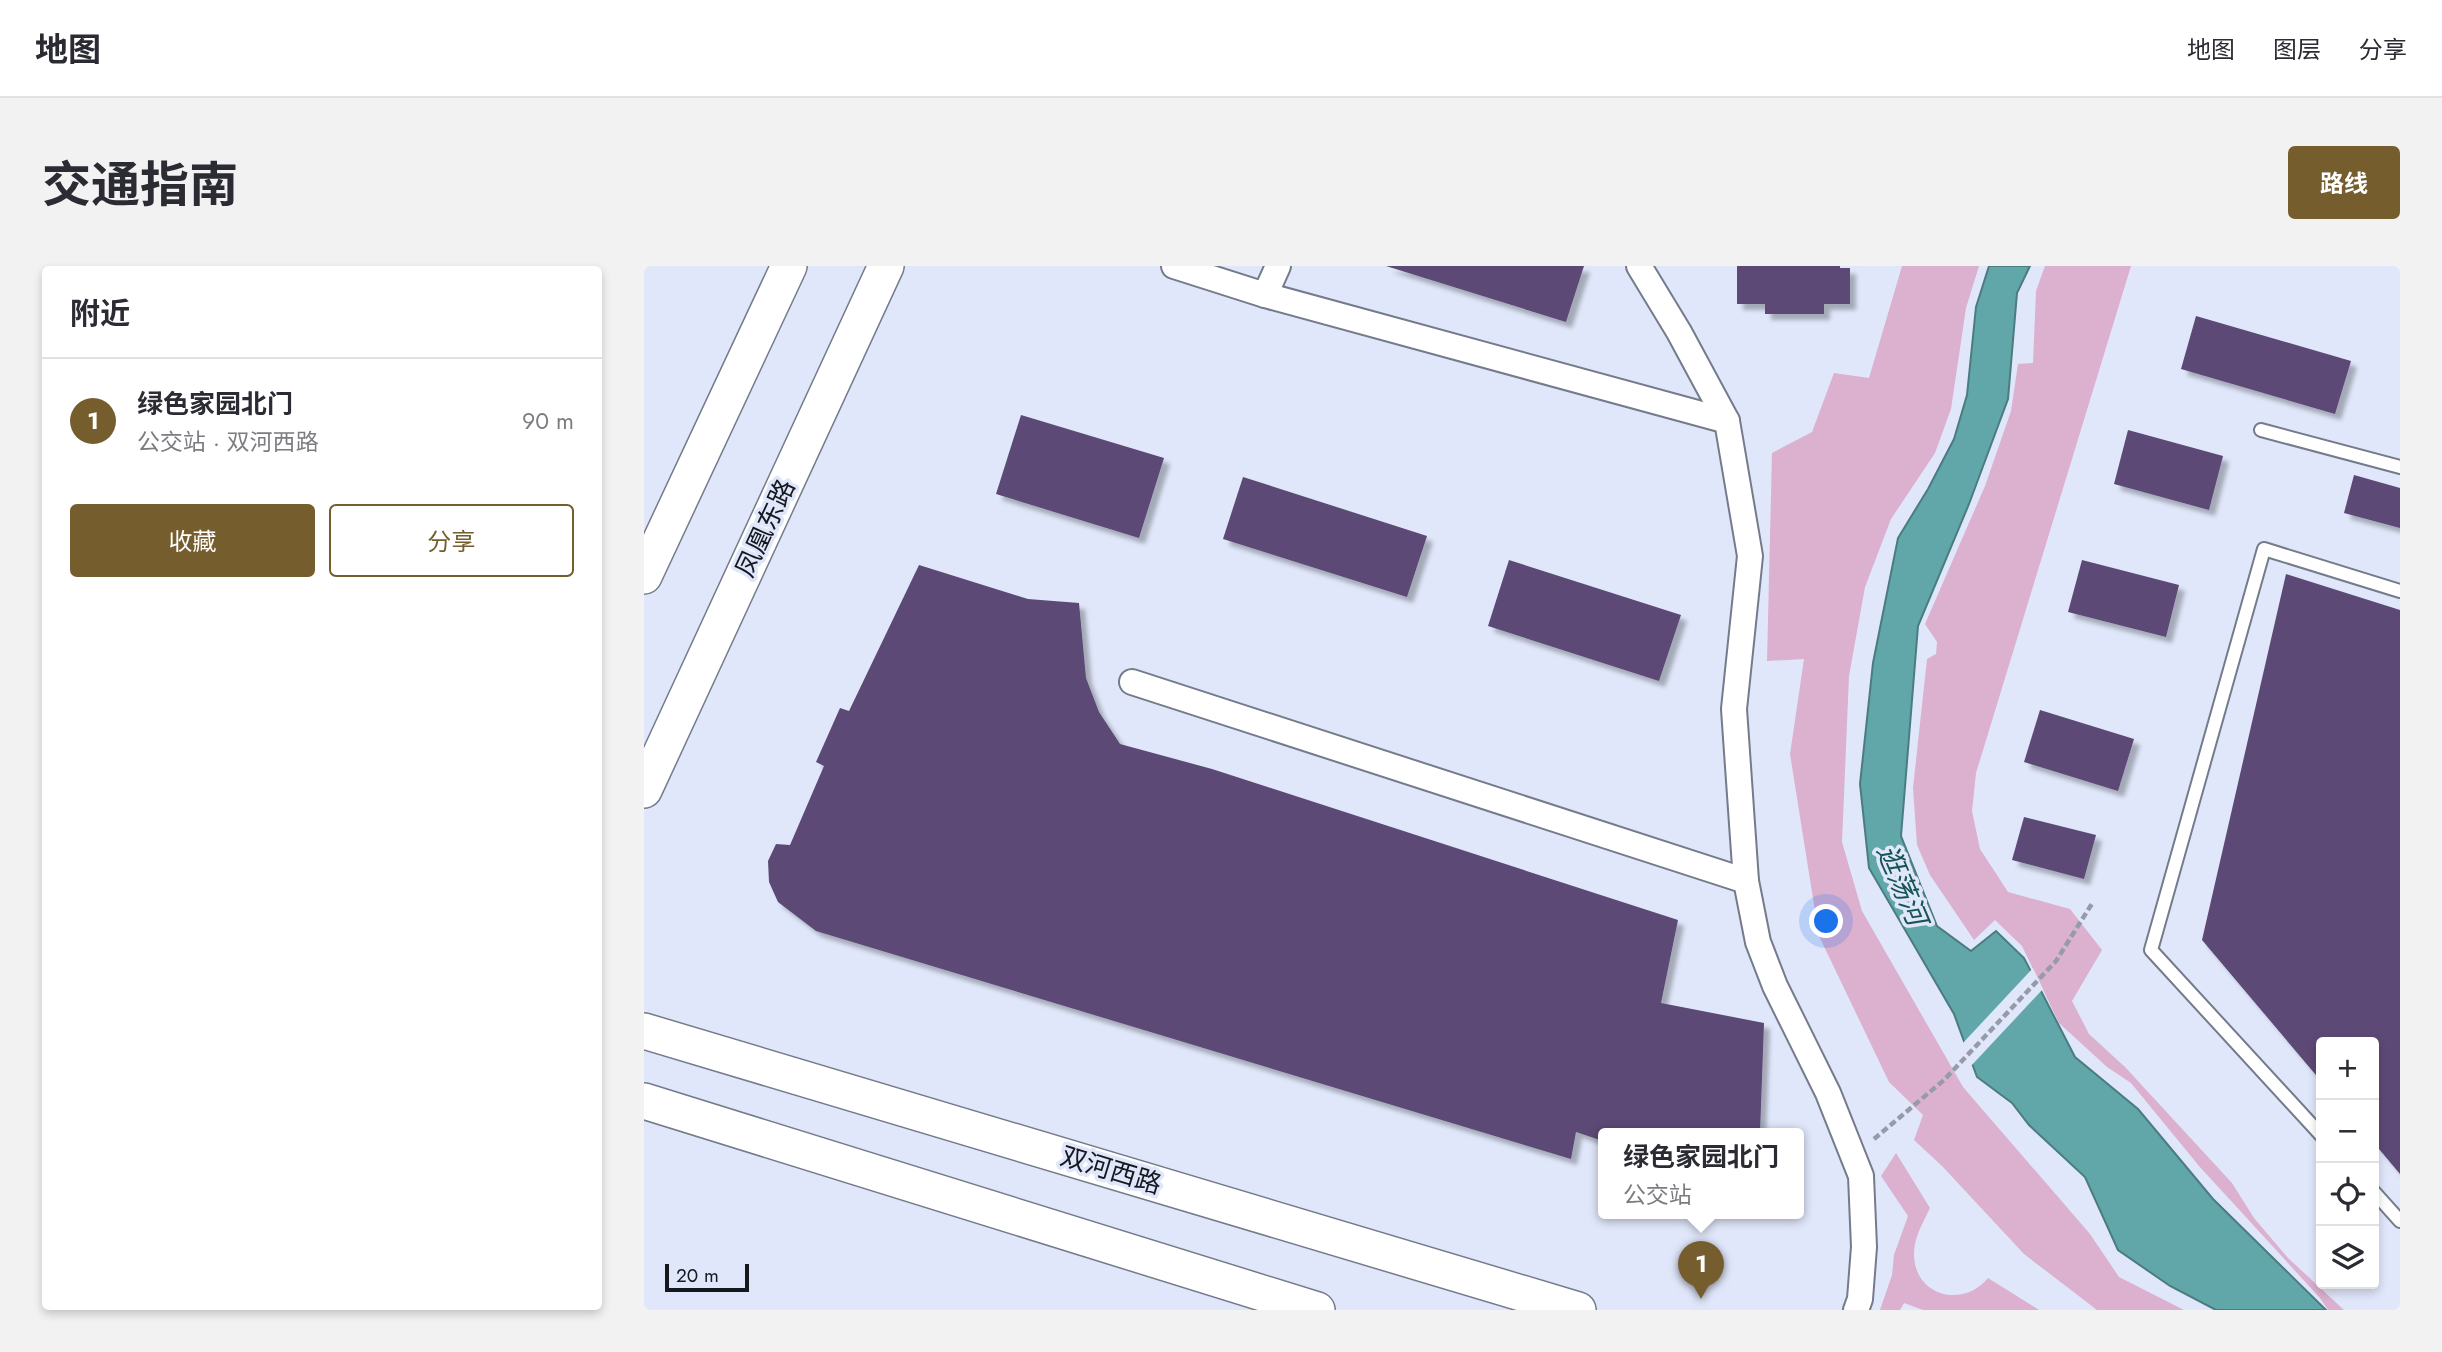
<!DOCTYPE html>
<html lang="zh">
<head>
<meta charset="utf-8">
<style>
	:root { --surface:#fff; --page:#f2f2f3; --text:#2b2b33; --muted:#7c7c81; --line:#e1e1e2; --accent:#765d2e }
	body { margin:0; font-family:Jost,"Noto Sans SC",sans-serif; background:var(--page); color:var(--text) }
	.controls { position:absolute; right:21px; bottom:21px; display:grid; overflow:hidden; border-radius:7px; box-shadow:0 4px 10px #0003 }
	.controls button { width:63px; height:63px; display:grid; place-items:center; padding:0; border:0; border-bottom:2px solid var(--line); background:var(--surface); color:var(--text); font:35px sans-serif }
	.scale { position:absolute; left:21px; bottom:18px; width:84px; box-sizing:border-box; padding-left:7px; border:4px solid #15181e; border-top:0; font-size:19px; line-height:24px; white-space:nowrap; color:#15181e; -webkit-text-stroke:5px #e0e7fa; paint-order:stroke }
	.you { position:absolute; left:1183px; top:656px; width:24px; height:24px; margin:-18px; border:5px solid #fff; border-radius:50%; background:#1a73e8; box-shadow:0 0 0 10px #1a73e833 }
	.badge { display:grid; place-items:center; width:46px; height:46px; border-radius:50%; background:var(--accent); color:#fff; font-size:23px; font-weight:700 }
	.pin { position:absolute; translate:-50% -58px; filter:drop-shadow(0 2px 4px #0008) }
	.pin::after { content:''; position:absolute; top:37px; width:24px; height:21px; background:inherit; clip-path:polygon(0 0,100% 0,50% 100%) }
	.popup { position:absolute; left:954px; top:862px; width:206px; height:91px; box-sizing:border-box; display:grid; place-content:center; border-radius:7px; background:var(--surface); filter:drop-shadow(0 2px 5px #0005); font-size:23px; white-space:nowrap; color:var(--muted) }
	.popup b { font-size:26px; color:var(--text) }
	.popup::after { content:''; position:absolute; left:50%; top:100%; margin-left:-14px; border:14px solid transparent; border-top-color:var(--surface) }
	.list { margin:0; padding:0; list-style:none }
	h2 { display:flex; justify-content:space-between; align-items:center; height:91px; margin:0; padding:0 28px; font-size:30px }
	h2 small { font-size:23px; font-weight:400; color:var(--muted) }
	.list li { display:grid; grid-template-columns:46px 1fr auto; gap:21px; align-items:center; box-sizing:border-box; height:126px; padding:0 28px; border-top:2px solid var(--line) }
	.list b { display:block; font-size:26px; white-space:nowrap }
	.list p { margin:0; font-size:23px; white-space:nowrap; color:var(--muted) }
	.list em { font-size:23px; font-style:normal; color:var(--muted) }
	.actions { display:flex; gap:14px; padding:21px 28px }
	.actions a { flex:1; padding:16px 0; border:2px solid var(--accent); border-radius:7px; text-align:center; font-size:24px; color:var(--accent) }
	.actions .main { background:var(--accent); color:#fff }
	.icon { flex:none; width:38px; height:38px; fill:none; stroke:currentColor; stroke-width:2; stroke-linecap:round; stroke-linejoin:round }
	.map { position:relative; flex:none; width:1756px; height:1044px; overflow:hidden; border-radius:7px }
	header { display:flex; align-items:center; gap:42px; box-sizing:border-box; height:98px; padding:0 35px; background:var(--surface); border-bottom:2px solid var(--line) }
	header strong { font-size:33px }
	nav { display:flex; gap:38px; margin-inline-start:auto; font-size:24px }
	.intro { display:flex; align-items:center; justify-content:space-between; box-sizing:border-box; height:168px; padding:0 42px }
	h1 { margin:0; font-size:49px }
	.button { padding:18px 32px; border-radius:7px; background:var(--accent); color:#fff; font-size:24px; font-weight:700 }
	main { display:flex; gap:42px; padding:0 42px }
	aside { flex:1; background:var(--surface); border-radius:7px; box-shadow:0 4px 10px #0003 }
	.map>svg:first-child { display:block }
	.green { fill:#dcb0cf }
	.water { fill:#61a7aa; stroke:#4a7c80; stroke-width:2 }
	.pier { fill:#e0e7fa }
	.building { fill:#5b4974; filter:url(#shadow) }
	.lines { fill:none; stroke-linecap:round; stroke-linejoin:round }
	.lane-casing { stroke:#747b8b; stroke-width:16 }
	.street-casing { stroke:#747b8b; stroke-width:28 }
	.secondary-casing { stroke:#747b8b; stroke-width:38 }
	.path { stroke:#969baa; stroke-width:4.5; stroke-dasharray:7 3.5; stroke-linecap:butt }
	.lane { stroke:#fff; stroke-width:12 }
	.street { stroke:#fff; stroke-width:24 }
	.secondary { stroke:#fff; stroke-width:35 }
	.labels { text-anchor:middle; dominant-baseline:central; stroke-width:7; stroke-linejoin:round; paint-order:stroke }
	.street-label { font-size:26px; fill:#15181e; stroke:#e0e7fa }
	.water-label { font-size:28px; font-style:italic; fill:#165456; stroke:#e0e7fa }
</style>
</head>
<body>
<header>
<strong>地图</strong>
<nav><a>地图</a><a>图层</a><a>分享</a></nav>
</header>
<div class="intro"><h1>交通指南</h1><a class="button">路线</a></div>
<main>
<aside>
<h2>附近<small></small></h2>
<ul class="list">
<li><span class="badge">1</span><div><b>绿色家园北门</b><p>公交站 · 双河西路</p></div><em>90 m</em></li>
</ul>
<div class="actions"><a class="main">收藏</a><a>分享</a></div>
</aside>
<div class="map">
<svg width="1756" height="1044" viewBox="0 0 1756 1044">
	<defs>
		<filter id="shadow"><feDropShadow dx="6" dy="6" stdDeviation="2" flood-color="#0004"/></filter>
	</defs>
	<rect width="100%" height="100%" fill="#e0e7fa"/>
	<g class="green">
		<path d="M1258,0H1335L1322,42L1307,143L1291,187L1247,253L1221,321L1205,410L1198,576L1218,645L1319,821L1446,968L1475,1011L1540,1044H1453L1380,988L1298,900L1270,874L1279,849L1245,816L1175,670L1146,488L1160,393L1123,395L1128,187L1168,166L1190,107L1225,112Z"/>
		<path d="M1401,0H1487L1332,507L1328,545L1336,583L1364,626L1426,643L1458,684L1428,735L1445,768L1481,801L1588,917L1610,952L1644,992L1700,1044H1684L1676,1032L1555,900L1487,817L1463,801L1415,757L1378,680L1351,654L1330,674L1286,609L1273,579L1269,522L1283,393L1292,388L1293,376L1281,358L1341,220L1367,145L1374,98L1389,97L1392,25Z"/>
		<path d="M1252,887L1286,942C1279,957 1270,971 1270,988C1270,1030 1319,1043 1344,1012L1395,1044H1279L1260,1037L1256,1044H1236L1248,1009L1250,989L1264,950L1237,910Z"/>
	</g>
	<path class="water" d="M1345,0H1386L1373,27L1364,133L1325,238L1274,360L1257,570L1293,660L1327,685L1352,665L1380,692L1431,791L1494,843L1569,933L1682,1044H1572L1526,1020L1474,984L1441,911L1385,859L1368,837L1333,811L1310,748L1225,602L1216,518L1229,397L1254,272L1284,223L1310,173L1323,129L1332,41Z"/>
	<path class="pier" d="M1389,702L1399,723L1326,801L1318,778Z"/>
	<g class="building">
		<path d="M742,0H940L922,56Z"/>
		<path d="M1093,0H1196V2H1206V38H1180V48H1121V38H1093Z"/>
		<path d="M1552,50L1707,95L1691,148L1537,103Z"/>
		<path d="M377,149L520,192L495,272L352,228Z"/>
		<path d="M1484,164L1579,190L1565,244L1470,218Z"/>
		<path d="M1710,209L1756,222V262L1700,247Z"/>
		<path d="M599,211L783,270L763,331L579,273Z"/>
		<path d="M865,294L1037,349L1015,415L844,360Z"/>
		<path d="M1438,294L1535,319L1522,371L1424,346Z"/>
		<path d="M275,299L384,333L435,337L442,412L455,446L476,478L568,503L1034,654L1017,737L1120,757L1116,867H959V875L932,866L927,893L172,665L134,636L125,616L124,595L132,578L146,579L180,500L172,496L196,442L205,445Z"/>
		<path d="M1642,308L1756,344V908L1730,877V776H1677V815L1558,674Z"/>
		<path d="M1396,444L1490,473L1474,525L1380,496Z"/>
		<path d="M1380,551L1452,569L1440,613L1368,594Z"/>
	</g>
	<g class="lines">
		<defs>
			<g id="lane">
				<path d="M1617,164L1756,201"/>
				<path d="M1677,869L1507,684L1620,283L1756,325"/>
				<path d="M1730,926L1756,955"/>
			</g>
			<g id="street">
				<path d="M530,0L621,29L1083,155L1106,290L1090,443L1102,615L1114,676L1131,720L1184,827L1217,910L1220,981L1216,1033L1212,1044"/>
				<path d="M995,0L1035,66L1083,155"/>
				<path d="M621,29L634,0"/>
				<path d="M488,416L1102,615"/>
			</g>
			<g id="secondary">
				<path d="M0,310L145,0"/>
				<path d="M0,524L242,0"/>
				<path d="M0,765L934,1044"/>
				<path d="M0,835L673,1044"/>
			</g>
		</defs>
		<use href="#lane" class="lane-casing"/>
		<use href="#street" class="street-casing"/>
		<use href="#secondary" class="secondary-casing"/>
		<path class="path" d="M1230,873L1300,814L1412,695L1449,636"/>
		<use href="#lane" class="lane"/>
		<use href="#street" class="street"/>
		<use href="#secondary" class="secondary"/>
	</g>
	<g class="labels">
		<g class="street-label">
			<text transform="translate(121 262) rotate(-65)">凤凰东路</text>
			<text transform="translate(467 904) rotate(17)">双河西路</text>
		</g>
		<g class="water-label">
			<text transform="translate(1258 619) rotate(67)">逛荡河</text>
		</g>
	</g>
</svg>
<div class="controls">
<button>+</button>
<button>−</button>
<button><svg class="icon" aria-label="locate" viewBox="0 0 24 24"><circle cx="12" cy="12" r="6"/><path d="M12 2v4M12 18v4M2 12h4M18 12h4"/></svg></button>
<button><svg class="icon" aria-label="layers" viewBox="0 0 24 24"><path d="M12 4l9 5-9 5-9-5zM3 14l9 5 9-5"/></svg></button>
</div>
<div class="scale">20 m</div>
<div class="you"></div>
<div class="pin badge" style="left:1057px;top:1033px">1</div>
<div class="popup"><b>绿色家园北门</b>公交站</div>
</div>
</main>
</body>
</html>
